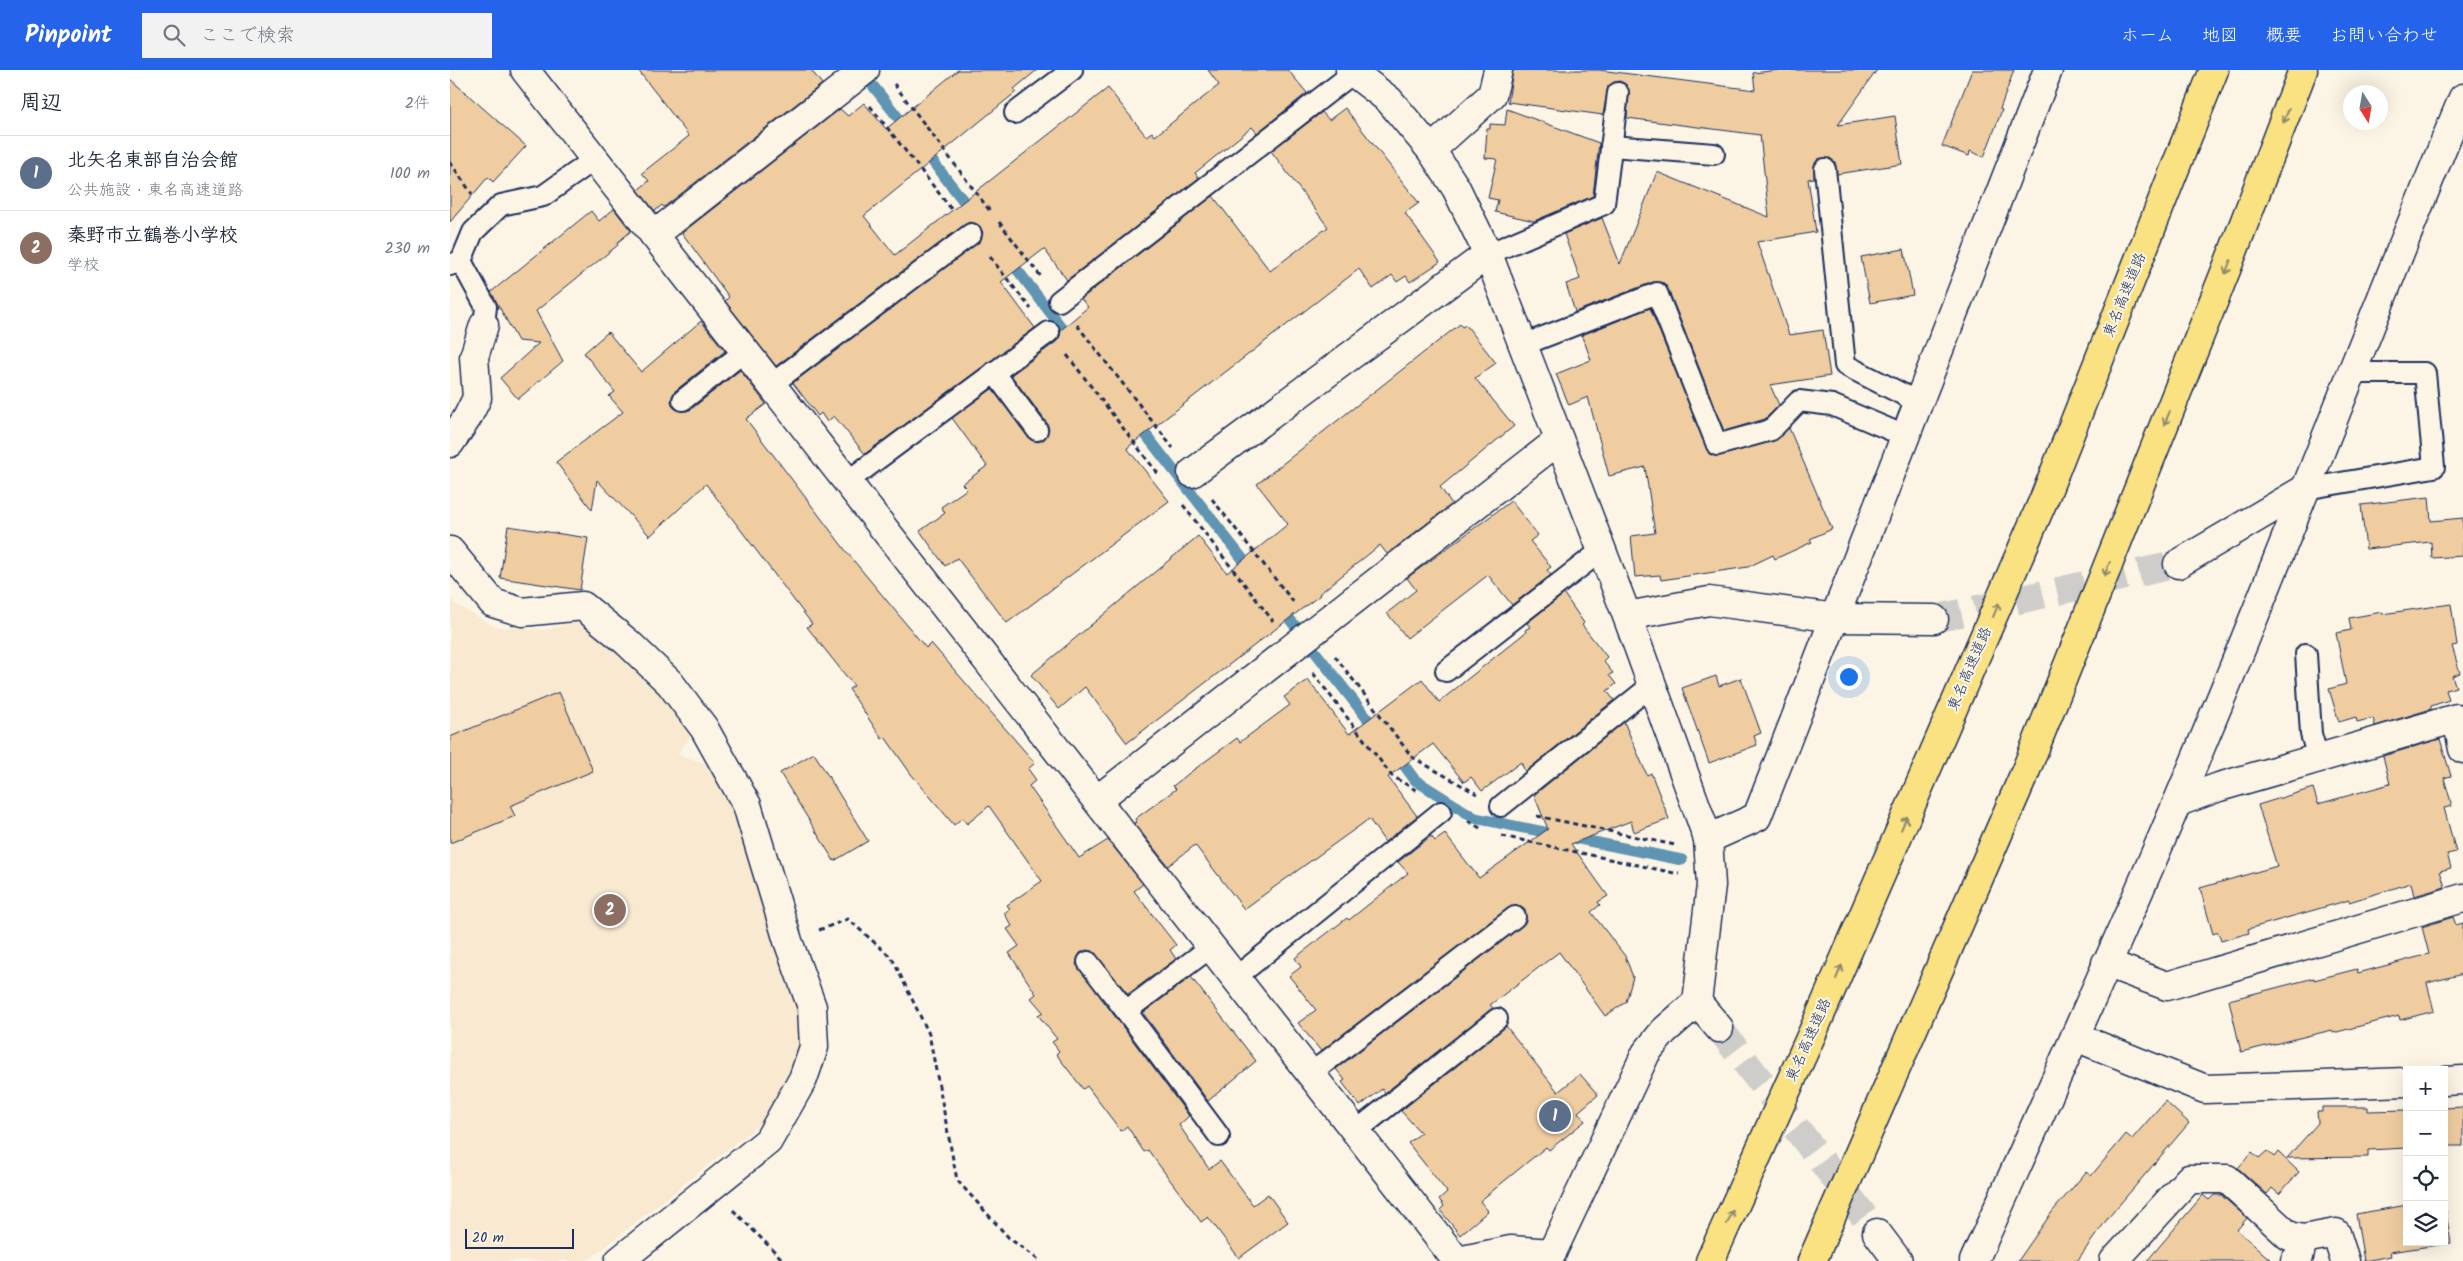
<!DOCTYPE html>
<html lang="ja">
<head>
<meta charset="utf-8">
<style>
	:root { --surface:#fff; --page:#f2f2f3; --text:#1f2937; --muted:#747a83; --line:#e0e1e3; --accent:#2563eb }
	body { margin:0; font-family:Kalam,"Klee One",sans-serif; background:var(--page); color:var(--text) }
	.controls { position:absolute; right:15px; bottom:15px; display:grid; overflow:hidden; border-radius:0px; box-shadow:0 5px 20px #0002 }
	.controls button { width:45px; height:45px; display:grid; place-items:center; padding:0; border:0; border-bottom:1px solid var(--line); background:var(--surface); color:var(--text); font:25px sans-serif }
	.compass { position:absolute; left:1893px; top:15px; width:45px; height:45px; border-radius:50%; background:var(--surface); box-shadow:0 5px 20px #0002; rotate:169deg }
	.scale { position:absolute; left:15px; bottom:12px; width:109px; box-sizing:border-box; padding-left:5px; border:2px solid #1b2f5e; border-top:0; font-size:14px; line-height:18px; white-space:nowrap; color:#1b2f5e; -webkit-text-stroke:4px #fcf5e5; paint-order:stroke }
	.you { position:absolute; left:1398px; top:606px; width:18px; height:18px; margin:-12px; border:4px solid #fff; border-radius:50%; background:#1a73e8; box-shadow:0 0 0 8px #1a73e833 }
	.badge { display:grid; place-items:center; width:32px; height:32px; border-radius:50%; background:var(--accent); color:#fff; font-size:16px; font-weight:700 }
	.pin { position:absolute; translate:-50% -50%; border:2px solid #fff; box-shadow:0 1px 5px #0006 }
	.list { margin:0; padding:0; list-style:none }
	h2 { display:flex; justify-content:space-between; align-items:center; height:65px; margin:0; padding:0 20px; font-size:21px }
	h2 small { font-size:16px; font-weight:400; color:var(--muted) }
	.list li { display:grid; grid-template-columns:32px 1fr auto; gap:15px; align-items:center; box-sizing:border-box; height:75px; padding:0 20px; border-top:1px solid var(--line) }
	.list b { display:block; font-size:19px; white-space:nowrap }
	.list p { margin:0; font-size:16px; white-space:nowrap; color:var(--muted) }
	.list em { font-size:16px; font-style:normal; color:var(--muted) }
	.icon { flex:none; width:28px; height:28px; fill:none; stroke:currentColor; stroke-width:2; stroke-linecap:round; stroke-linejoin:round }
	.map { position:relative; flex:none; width:2013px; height:1191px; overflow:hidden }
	header { display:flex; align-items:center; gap:30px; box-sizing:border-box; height:70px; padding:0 25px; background:var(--accent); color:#fff }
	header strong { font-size:24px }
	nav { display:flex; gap:28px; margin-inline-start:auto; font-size:18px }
	.search { width:350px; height:45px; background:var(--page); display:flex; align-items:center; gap:12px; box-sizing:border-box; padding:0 18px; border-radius:0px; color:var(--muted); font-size:19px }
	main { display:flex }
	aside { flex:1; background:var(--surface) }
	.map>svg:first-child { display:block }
	.built { fill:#f8e9d0 }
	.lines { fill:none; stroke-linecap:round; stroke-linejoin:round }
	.stream { stroke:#5f94b3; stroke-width:11 }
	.building { fill:#efcda0; stroke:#1b2f5e }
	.street-tunnel { stroke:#cfcdca; stroke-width:28; stroke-dasharray:28 14; stroke-linecap:butt }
	.lane-casing { stroke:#1b2f5e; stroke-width:24 }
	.street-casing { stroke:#1b2f5e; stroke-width:31 }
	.highway-casing { stroke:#1b2f5e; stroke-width:31 }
	.path { stroke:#1b2f5e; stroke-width:3; stroke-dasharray:5 4; stroke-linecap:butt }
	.lane { stroke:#fcf5e5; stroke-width:20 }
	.street { stroke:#fcf5e5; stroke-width:28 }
	.highway { stroke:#fae181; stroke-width:28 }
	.oneway { stroke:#8a8870 }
	.labels { text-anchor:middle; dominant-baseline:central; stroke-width:4; stroke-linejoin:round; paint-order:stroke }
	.street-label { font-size:15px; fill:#1b2f5e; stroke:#fcf5e5 }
</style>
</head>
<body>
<header>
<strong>Pinpoint</strong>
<div class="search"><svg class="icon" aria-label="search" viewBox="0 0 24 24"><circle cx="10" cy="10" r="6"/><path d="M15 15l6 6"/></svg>ここで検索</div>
<nav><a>ホーム</a><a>地図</a><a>概要</a><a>お問い合わせ</a></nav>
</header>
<main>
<aside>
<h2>周辺<small>2件</small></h2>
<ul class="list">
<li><span class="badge" style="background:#5c6f8a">1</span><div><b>北矢名東部自治会館</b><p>公共施設 · 東名高速道路</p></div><em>100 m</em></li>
<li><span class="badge" style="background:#8d6e63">2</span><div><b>秦野市立鶴巻小学校</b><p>学校</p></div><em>230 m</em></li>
</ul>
</aside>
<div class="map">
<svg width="2013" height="1191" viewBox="0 0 2013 1191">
	<rect width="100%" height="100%" fill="#fcf5e5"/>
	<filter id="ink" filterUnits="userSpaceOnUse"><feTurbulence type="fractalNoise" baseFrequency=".02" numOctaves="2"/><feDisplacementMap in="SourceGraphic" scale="10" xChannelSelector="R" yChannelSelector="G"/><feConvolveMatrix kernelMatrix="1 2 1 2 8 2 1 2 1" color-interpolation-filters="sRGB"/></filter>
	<g filter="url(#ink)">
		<path class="built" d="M0,527L6,535L46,557L95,560L128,552L210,617L245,662L227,684L259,695L287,739L352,941L347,987L312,1052L137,1191H0Z"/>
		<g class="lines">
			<g class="stream">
				<path d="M412,2L458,60"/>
				<path d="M472,78L523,143"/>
				<path d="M559,189L622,271"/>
				<path d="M686,352L802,501"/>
				<path d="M831,538L927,661"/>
				<path d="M945,683L965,710L1025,748L1232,790"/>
			</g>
		</g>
		<g class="building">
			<path d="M188,0H361L372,14L214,137L212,135L205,141L188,120L199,111L192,103L239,66Z"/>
			<path d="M508,0H587L564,19L566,22L414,146L445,185L658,18L696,66L702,62L705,66L769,15L758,0H838L857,23L807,63L802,57L745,103L749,108L617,210L594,179L551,212L585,258L415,384L384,346L377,352L371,343L368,346L343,313L528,173L533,163L530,156L520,152L514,155L326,296L275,231L279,227L232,163L390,39L398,46L414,33L436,59Z"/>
			<path d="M1063,0H1149L1305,20L1303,3L1329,0H1427L1388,55L1445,46L1452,94L1387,104L1385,92L1380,88L1368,89L1364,95V108L1358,109L1366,162L1307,172L1339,265L1373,260L1380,306L1320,315L1329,335L1315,349L1274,361L1218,219L1214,213L1203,212L1125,242L1116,214L1130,209L1114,164L1152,148L1170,194L1207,102L1319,147L1310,65L1177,48L1179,19L1170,11L1164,12L1158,16L1153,45L1058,32Z"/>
			<path d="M1522,0H1564L1550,39L1552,40L1534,87L1520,81L1519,86L1492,76Z"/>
			<path d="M0,9L76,76L43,112L38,107L0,152Z"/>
			<path d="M895,38L969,133L955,143L990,192L960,212L956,206L947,212L942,205L923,219L909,199L677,378L719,431L557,553L507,488L495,496L470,461L495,443L491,437L517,419L512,414L537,396L502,348L542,319L578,367L588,372L594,369L599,359L597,353L561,305L606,272L610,266L611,260L638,237L631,229L763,126L820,201L878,157L821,81L872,42L879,50Z"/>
			<path d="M1057,39L1149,73L1143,126L1084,151L1045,142L1048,130L1038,128L1047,89L1035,88L1037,59H1040V54L1055,55Z"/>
			<path d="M164,139L181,161L167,173L168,175L86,241L113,291L68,329L50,308L89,273L68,271L41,222L141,141L149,151Z"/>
			<path d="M1454,179L1463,225L1420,233L1411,187Z"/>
			<path d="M1200,238L1259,384L1270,386L1324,371L1339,358L1382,459L1360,469L1362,472L1325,489L1323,485L1298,497L1211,510L1210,505L1185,507L1181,466L1205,463L1195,397L1159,406L1138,327L1119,335L1106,304L1141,290L1132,265Z"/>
			<path d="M251,251L275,281L225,321L221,331L223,337L229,341L240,340L290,300L316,334L296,349L399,485L476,578L481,573L585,693L578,699L586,710L579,716L629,788L658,770L693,814L684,821L726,875L720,880L726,889L678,924L643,881L636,880L630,883L626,894L739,1046L729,1055L759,1099L770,1091L803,1135L818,1124L838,1152L789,1188L758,1147L751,1152L698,1080L694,1082L677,1056L671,1061L637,1016L633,1019L606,984L609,981L602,972L607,969L588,945L593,942L581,928L586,924L559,883L569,876L557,859L562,856L554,843L560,839L557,835L592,811L539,736L517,754L512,748L504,755L461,704L435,667L432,669L399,619L404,616L357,557L362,554L256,414L200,466L147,410L142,440L106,392L173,342L159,326L165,322L134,283L158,262L191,302Z"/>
			<path d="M1010,254L1012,257L1016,255L1046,293L1025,308L1064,356L990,417L1002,434L937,484L930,475L869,524L870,525L677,673L635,617L609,639L581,605L748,466L777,503L838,454L807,414Z"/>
			<path d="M1979,427L1981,451L2013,448V486L1982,488L1981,472L1916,479L1911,435Z"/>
			<path d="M1061,431L1088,465L1080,471L1101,497L1097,500L1101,505L1062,535L1038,505L957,568L937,543L966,520L957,508Z"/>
			<path d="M58,456L138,468L130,520L50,508Z"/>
			<path d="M1114,524L1134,553L1132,555L1157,587L1153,591L1163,603L1159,605L1166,614L1157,621L1164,630L1075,702L1071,692L1032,721L1021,707L1014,712L983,674L938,707L967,746L935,772L919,749L794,839L745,775L718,796L684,753L687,752L685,749L726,719L723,716L738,704L787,668L790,672L840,635L834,627L858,610L899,664L972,609L989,632L1076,562L1075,560L1080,557L1077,553Z"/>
			<path d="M2001,534L2007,575L2002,576L2010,603L2002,606L2006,617L1996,620L1999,630L1981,636V639L1925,656L1923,648L1907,652L1906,647L1889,652L1879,619L1896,614L1886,563L1901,560L1899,548L1932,542V544Z"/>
			<path d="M1266,606L1269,616L1291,608L1311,663L1304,666L1307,675L1259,693L1232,618Z"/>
			<path d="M109,622L143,701L60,736L65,746L0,773V667Z"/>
			<path d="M1174,652L1197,705L1201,703L1219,749L1184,762L1181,751L1121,774L1158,826L1148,832L1150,835L1141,842L1175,886L1183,907L1176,932L1155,946L1109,882L1040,935L1043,938L935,1023L932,1019L910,1036L892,1012L895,1010L886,999L1072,856L1076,851L1075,840L1069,836L1058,838L871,981L848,953L866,940L839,906L851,897L845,888L897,848L899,850L958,803L948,792L981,766L985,771L995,764L1029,808L1098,759L1084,725Z"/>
			<path d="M1990,669L2001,706L1994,708L2002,736L1994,738L2006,782L1997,784L2001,798L1990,801L1995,817L1964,826L1961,813L1899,832V830L1798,859L1799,863L1771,871L1768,862L1763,864L1750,818L1827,796L1808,735L1863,718L1868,734L1940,714L1933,686Z"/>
			<path d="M364,683L418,771L384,791L330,703Z"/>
			<path d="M2003,847L2006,855L2013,853V904L1977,913L1984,941L1950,950L1949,946L1883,963L1882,960L1791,982L1779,930L1864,908V910L1907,899L1908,903L1979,884L1972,857Z"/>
			<path d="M741,907L806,991L758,1031L693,943Z"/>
			<path d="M1056,956L1108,1022L1130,1004L1148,1025L1128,1042L1135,1051L1099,1080L1096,1077L1030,1131L1038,1141L1010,1165L990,1140L994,1136L989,1129L997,1122L958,1073L971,1063L951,1041Z"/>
			<path d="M1715,1031L1739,1053L1658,1148L1627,1191H1568L1602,1142L1636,1102L1641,1106L1676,1064L1682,1069Z"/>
			<path d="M1872,1037H1918V1041L1957,1040V1078L1918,1080V1087L1837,1088L1868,1053L1867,1042H1872Z"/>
			<path d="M2013,1037V1076H1994V1038Z"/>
			<path d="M1817,1081L1824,1087L1828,1082L1849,1102L1829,1124L1822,1118L1817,1124L1788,1098L1802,1082L1809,1088Z"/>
			<path d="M1753,1125L1759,1130L1764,1125H1771L1797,1148L1787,1160L1822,1191H1697Z"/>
			<path d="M1994,1130L2001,1173L1940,1182L1941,1186L1914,1191L1906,1144L1957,1135V1172H1994Z"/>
		</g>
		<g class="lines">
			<g class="street-tunnel">
				<path d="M1484,549L1728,494"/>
				<path d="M1269,958L1427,1163"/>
			</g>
			<defs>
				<g id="lane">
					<path d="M565,43L622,0"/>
					<path d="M1161,76L1264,84"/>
					<path d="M1375,99L1395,295L1468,332"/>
					<path d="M1038,184L1154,134L1168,23"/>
					<path d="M11,191L36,237L34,255"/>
					<path d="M0,195L11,191L23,162L51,135L93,126L145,89"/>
					<path d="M609,231L903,3"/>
					<path d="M1073,275L1207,223L1267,375L1321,360L1349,331L1382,335L1455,366"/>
					<path d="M544,302L587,360"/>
					<path d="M322,314L521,164"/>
					<path d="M233,330L295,281"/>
					<path d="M398,411L599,262"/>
					<path d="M1855,419L1984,397L1975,303H1901"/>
					<path d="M1856,584L1861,664L1868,688"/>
					<path d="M996,601L1152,480"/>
					<path d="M1051,736L1202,615"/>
					<path d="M761,877L676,941L769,1066"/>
					<path d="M638,892L676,941"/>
					<path d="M785,908L991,742"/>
					<path d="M860,1004L1065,847"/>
					<path d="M905,1062L1047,949"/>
				</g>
				<g id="street">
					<path d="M75,0L1007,1191"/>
					<path d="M900,0L939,30L981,80L1006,118L1038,184L1177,546L1258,769L1261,815L1247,932L1214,961L1196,983L1098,1191"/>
					<path d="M981,80L1042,25L1048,0"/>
					<path d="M204,165L415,0"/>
					<path d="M0,373L17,348L27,328L24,287L34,255"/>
					<path d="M742,403L1038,184"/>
					<path d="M0,481L43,533L72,542L133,536L177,572L220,613L254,658L297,735L338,871L362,937L364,977L353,1009L318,1071L169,1191"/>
					<path d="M1728,494L1855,419"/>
					<path d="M1177,546L1259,531L1386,548L1484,549"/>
					<path d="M647,730L1109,370"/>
					<path d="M1728,732L1769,717L2007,648L2013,679"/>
					<path d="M1258,769L1307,747L1598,0"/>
					<path d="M1656,893L1717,916L2013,828"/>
					<path d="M1247,932L1269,958"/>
					<path d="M1626,967L1755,1019L1957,1012"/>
					<path d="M1994,1011L2013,1010"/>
					<path d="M1427,1163L1448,1191"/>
					<path d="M1008,1191L1061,1180L1102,1183"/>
					<path d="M1524,1191C1593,1039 1661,887 1727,733C1827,500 1915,262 2013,28"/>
					<path d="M1664,1191L1739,1109H1777L1839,1166L1853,1169L1886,1163L1895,1191"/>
					<path d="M1845,1191L1849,1187L1853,1169"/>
				</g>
				<g id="highway">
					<path d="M1260,1191L1365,957L1596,424L1764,0"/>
					<path d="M1362,1191L1576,700L1776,200L1853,0"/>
				</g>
			</defs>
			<use href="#lane" class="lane-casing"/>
			<use href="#street" class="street-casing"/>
			<use href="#highway" class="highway-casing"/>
			<g class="path">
				<path d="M444,14L540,141"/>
				<path d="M420,36L503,141"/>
				<path d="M0,92L22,124"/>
				<path d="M549,152L592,208"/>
				<path d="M540,187L581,239"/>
				<path d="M627,255L723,378"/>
				<path d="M617,285L709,405"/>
				<path d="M762,429L845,534"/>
				<path d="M733,435L823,551"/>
				<path d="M885,586L962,687L1027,724"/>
				<path d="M863,603L942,706L969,722"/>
				<path d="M1087,746L1225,775"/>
				<path d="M1018,751L1032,759"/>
				<path d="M1052,766L1229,804"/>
				<path d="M369,860L398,849L442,888L479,964L507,1110L559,1168L590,1191"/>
				<path d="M283,1140L334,1191"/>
			</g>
			<use href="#lane" class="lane"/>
			<use href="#street" class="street"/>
			<use href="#highway" class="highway"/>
		</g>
		<defs><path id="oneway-shaft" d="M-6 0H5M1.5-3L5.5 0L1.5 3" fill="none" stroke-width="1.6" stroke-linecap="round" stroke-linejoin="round" transform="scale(1.25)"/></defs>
		<g class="oneway">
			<use href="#oneway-shaft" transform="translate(1836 46) rotate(111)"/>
			<use href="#oneway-shaft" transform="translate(1778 197) rotate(111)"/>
			<use href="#oneway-shaft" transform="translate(1717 348) rotate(112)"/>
			<use href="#oneway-shaft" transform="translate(1657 499) rotate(112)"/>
			<use href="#oneway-shaft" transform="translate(1546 540) rotate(-67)"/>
			<use href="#oneway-shaft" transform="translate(1454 753) rotate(-67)"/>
			<use href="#oneway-shaft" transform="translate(1389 902) rotate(-67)"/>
			<use href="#oneway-shaft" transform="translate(1280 1147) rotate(-66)"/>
		</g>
	</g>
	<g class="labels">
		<g class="street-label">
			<text transform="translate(1675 225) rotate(-68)">東名高速道路</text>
			<text transform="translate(1520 599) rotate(-67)">東名高速道路</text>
			<text transform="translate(1359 970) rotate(-66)">東名高速道路</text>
		</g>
	</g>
</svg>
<div class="controls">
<button>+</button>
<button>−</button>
<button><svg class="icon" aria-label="locate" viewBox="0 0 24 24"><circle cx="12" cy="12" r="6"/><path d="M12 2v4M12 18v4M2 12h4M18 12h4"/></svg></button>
<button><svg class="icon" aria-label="layers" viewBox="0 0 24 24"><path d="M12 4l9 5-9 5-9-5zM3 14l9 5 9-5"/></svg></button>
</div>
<svg class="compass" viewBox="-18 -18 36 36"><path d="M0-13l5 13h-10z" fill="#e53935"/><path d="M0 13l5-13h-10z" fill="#747a83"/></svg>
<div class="scale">20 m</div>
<div class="you"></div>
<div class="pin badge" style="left:1105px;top:1046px;background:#5c6f8a">1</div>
<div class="pin badge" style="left:160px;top:840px;background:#8d6e63">2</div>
</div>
</main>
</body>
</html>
